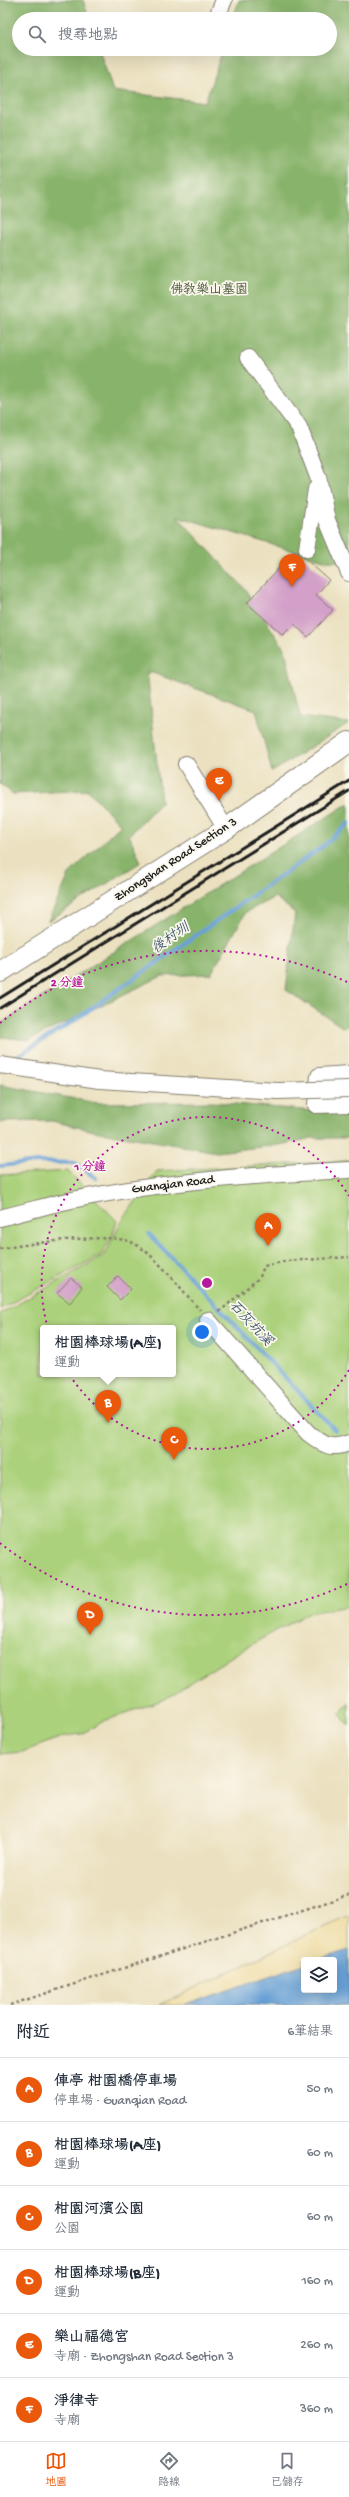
<!DOCTYPE html>
<html lang="zh-TW">
<head>
<meta charset="utf-8">
<style>
	:root { --surface:#fff; --page:#f6f6f7; --text:#1f2937; --muted:#747a83; --line:#e0e1e3; --accent:#ea580c }
	body { margin:0; font-family:"Gochi Hand","LXGW WenKai TC",sans-serif; background:var(--page); color:var(--text) }
	.controls { position:absolute; right:12px; bottom:12px; display:grid; overflow:hidden; border-radius:4px; box-shadow:0 4px 16px #0002 }
	.controls button { width:36px; height:36px; display:grid; place-items:center; padding:0; border:0; border-bottom:1px solid var(--line); background:var(--surface); color:var(--text); font:20px sans-serif }
	.you { position:absolute; left:202px; top:1332px; width:14px; height:14px; margin:-10px; border:3px solid #fff; border-radius:50%; background:#1a73e8; box-shadow:0 0 0 6px #1a73e833 }
	.badge { display:grid; place-items:center; width:26px; height:26px; border-radius:50%; background:var(--accent); color:#fff; font-size:13px; font-weight:700 }
	.pin { position:absolute; translate:-50% -33px; filter:drop-shadow(0 1px 2px #0008) }
	.pin::after { content:''; position:absolute; top:21px; width:14px; height:12px; background:inherit; clip-path:polygon(0 0,100% 0,50% 100%) }
	.popup { position:absolute; left:40px; top:1325px; width:136px; height:52px; box-sizing:border-box; display:grid; place-content:center; border-radius:4px; background:var(--surface); filter:drop-shadow(0 1px 3px #0005); font-size:13px; white-space:nowrap; color:var(--muted) }
	.popup b { font-size:15px; color:var(--text) }
	.popup::after { content:''; position:absolute; left:50%; top:100%; margin-left:-8px; border:8px solid transparent; border-top-color:var(--surface) }
	.list { margin:0; padding:0; list-style:none }
	h2 { display:flex; justify-content:space-between; align-items:center; height:52px; margin:0; padding:0 16px; font-size:17px }
	h2 small { font-size:13px; font-weight:400; color:var(--muted) }
	.list li { display:grid; grid-template-columns:26px 1fr auto; gap:12px; align-items:center; box-sizing:border-box; height:64px; padding:0 16px; border-top:1px solid var(--line) }
	.list b { display:block; font-size:15px; white-space:nowrap }
	.list p { margin:0; font-size:13px; white-space:nowrap; color:var(--muted) }
	.list em { font-size:13px; font-style:normal; color:var(--muted) }
	.icon { flex:none; width:22px; height:22px; fill:none; stroke:currentColor; stroke-width:2; stroke-linecap:round; stroke-linejoin:round }
	.map { position:relative; flex:none; width:349px; height:2005px; overflow:hidden }
	.search { position:absolute; background:var(--surface); box-shadow:0 4px 16px #0002; left:12px; right:12px; top:12px; height:44px; display:flex; align-items:center; gap:10px; box-sizing:border-box; padding:0 14px; border-radius:22px; color:var(--muted); font-size:15px }
	.sheet { height:436px; background:var(--surface) }
	nav { display:flex; justify-content:space-around; align-items:center; box-sizing:border-box; height:56px; border-top:1px solid var(--line); background:var(--surface); font-size:11px; color:var(--muted) }
	nav a { display:grid; justify-items:center; gap:2px }
	nav .on { color:var(--accent) }
	.map>svg:first-child { display:block }
	.green { fill:#abd17b; stroke:#64764c; fill-rule:evenodd }
	.forest { fill:#88b36b; stroke:#526844 }
	.sand { fill:#eeda9e; stroke:#857b5d; fill-rule:evenodd }
	.water { fill:#67a0d6; stroke:#425e79 }
	.lines { fill:none; stroke-linecap:round; stroke-linejoin:round }
	.stream { stroke:#67a0d6; stroke-width:4 }
	.building { fill:#d3a0c9 }
	.minor-casing { stroke:#847e6e; stroke-width:18 }
	.major-casing { stroke:#847e6e; stroke-width:22 }
	.path { stroke:#847e6e; stroke-width:2.5; stroke-dasharray:3 3; stroke-linecap:butt }
	.minor { stroke:#fff; stroke-width:16 }
	.major { stroke:#fff; stroke-width:20 }
	.rail { stroke:#1c1c1c; stroke-width:3 }
	.minor-bridge-casing { stroke:#847e6e; stroke-width:18; stroke-linecap:butt }
	.minor-bridge { stroke:#fff; stroke-width:16 }
	.ring { fill:none; stroke:#b5179e; stroke-width:2; stroke-dasharray:2 4 }
	.labels { text-anchor:middle; dominant-baseline:central; stroke-width:3.5; stroke-linejoin:round; paint-order:stroke }
	.park-label { font-size:13px; fill:#4e5b3d; stroke:#fbf7ec }
	.street-label { font-size:13px; fill:#1c1c1c; stroke:#fbf7ec }
	.water-label { font-size:14px; font-style:italic; fill:#3e5770; stroke:#fbf7ec }
	.centre { fill:#b5179e; stroke:#fbf7ec; stroke-width:2 }
	.ring-label { font-size:12px; text-anchor:middle; font-weight:bold; fill:#b5179e; stroke:#fbf7ec; stroke-width:3.5; stroke-linejoin:round; paint-order:stroke }
</style>
</head>
<body>
<div class="map">
<svg width="349" height="2005" viewBox="0 0 349 2005">
	<rect width="100%" height="100%" fill="#fbf7ec"/>
	<filter id="ink" filterUnits="userSpaceOnUse"><feTurbulence type="fractalNoise" baseFrequency=".025" numOctaves="2"/><feDisplacementMap in="SourceGraphic" scale="8" xChannelSelector="R" yChannelSelector="G"/><feConvolveMatrix kernelMatrix="1 2 1 2 8 2 1 2 1" color-interpolation-filters="sRGB"/></filter>
	<filter id="wash" filterUnits="userSpaceOnUse"><feTurbulence type="fractalNoise" baseFrequency=".012" numOctaves="4" result="noise"/><feDisplacementMap in="SourceGraphic" scale="16" xChannelSelector="R" yChannelSelector="G"/><feGaussianBlur stdDeviation="0.9" result="paint"/><feColorMatrix in="noise" values="0 0 0 0 0 0 0 0 0 0 0 0 0 0 0 0 0 1.4 0 .05"/><feComposite in="paint" operator="in"/></filter>
	<g filter="url(#wash)">
		<rect width="100%" height="100%" fill="#ebe1c0"/>
		<g class="green">
			<path d="M349,1161V1606L308,1613L245,1648L165,1699L104,1721L81,1734L65,1736L22,1752L0,1754V1314L105,1255L121,1222L157,1171ZM43,1328H173V1374H43Z"/>
			<path d="M68,1171L117,1221L112,1237L101,1255L0,1309V1175Z"/>
			<path d="M349,1702V1726L340,1714Z"/>
		</g>
		<g class="forest">
			<path d="M0,0H83L89,19H19V49H99L113,91L205,102L223,49H330V19H233L239,0H349V562L327,561L177,516L245,589L285,650L300,717L349,723L272,772L256,710L147,671L161,802L129,835L141,862L48,921L70,873L121,825L88,790L13,794L0,784Z"/>
			<path d="M349,803V1024L344,1028L286,990L295,913L275,897L246,912L211,974L162,976L29,1040L0,1037V1024Z"/>
			<path d="M0,1085L97,1103L212,1102L349,1114V1138H312L279,1145L217,1152L94,1131L52,1121L0,1122Z"/>
		</g>
		<path class="sand" d="M349,1915V2005H159ZM304,1960H334V1990H304Z"/>
		<path class="water" d="M349,1950V2005H185L304,1964V1990H334V1960H317Z"/>
		<g class="lines">
			<g class="stream">
				<path d="M9,1061L72,1022L322,847L349,823"/>
				<path d="M0,1166L38,1162L74,1163L96,1178"/>
				<path d="M149,1234L335,1430"/>
			</g>
		</g>
		<g id="blocks">
			<g class="building">
				<path d="M295,550L329,580L316,595L333,610L308,637L294,624L283,635L247,603Z"/>
				<path d="M118,1276L131,1289L120,1300L107,1287Z"/>
				<path d="M71,1278L82,1287L70,1303L57,1293Z"/>
			</g>
		</g>
	</g>
	<g filter="url(#ink)">
		<use href="#blocks" fill-opacity="0" stroke="#847e6e" stroke-width="1"/>
		<g class="lines">
			<defs>
				<g id="minor">
					<path d="M216,19L224,0"/>
					<path d="M248,358L299,427L318,477L327,520L349,573"/>
					<path d="M307,549L316,489"/>
					<path d="M186,764L226,829"/>
					<path d="M349,1074L319,1076L316,1105L349,1104"/>
					<path d="M0,1218C25,1212 51,1204 77,1199C166,1181 258,1175 349,1170"/>
					<path d="M208,1320L308,1433C324,1445 330,1450 349,1443"/>
				</g>
				<path id="major" d="M0,972L226,829L349,742"/>
			</defs>
			<use href="#minor" class="minor-casing"/>
			<use href="#major" class="major-casing"/>
			<g class="path">
				<path d="M0,1249C27,1244 108,1232 131,1242C153,1251 183,1292 200,1310"/>
				<path d="M219,1312L260,1277L264,1266L287,1261L349,1257"/>
				<path d="M10,2005L349,1895"/>
			</g>
			<use href="#minor" class="minor"/>
			<use href="#major" class="major"/>
			<g class="rail">
				<path d="M0,998L349,781"/>
				<path d="M0,1008L349,791"/>
			</g>
			<defs>
				<path id="minor-bridge" d="M0,1065L99,1080L278,1091L349,1089"/>
			</defs>
			<use href="#minor-bridge" class="minor-bridge-casing"/>
			<use href="#minor-bridge" class="minor-bridge"/>
		</g>
	</g>
	<g class="ring">
		<path d="M349 1370A166 166 0 1 1 349 1196"/>
		<path d="M347 1584A332 332 0 0 1 0 1543M0 1023A332 332 0 0 1 347 982"/>
	</g>
	<g class="labels">
		<g class="park-label">
			<text x="209" y="290">佛教樂山墓園</text>
		</g>
		<g class="street-label">
			<text transform="translate(176 860) rotate(-33)">Zhongshan Road Section 3</text>
			<text transform="translate(173 1185) rotate(-7)">Guanqian Road</text>
		</g>
		<g class="water-label">
			<text transform="translate(171 939) rotate(-35)">後村圳</text>
			<text transform="translate(250 1324) rotate(47)">石灰坑溪</text>
		</g>
	</g>
	<circle cx="207" cy="1283" r="6" class="centre"/>
	<g class="ring-label">
		<text x="67" y="986">2 分鐘</text>
		<text x="90" y="1170">1 分鐘</text>
	</g>
</svg>
<div class="controls">
<button><svg class="icon" aria-label="layers" viewBox="0 0 24 24"><path d="M12 4l9 5-9 5-9-5zM3 14l9 5 9-5"/></svg></button>
</div>
<div class="you"></div>
<div class="pin badge" style="left:268px;top:1246px">A</div>
<div class="pin badge" style="left:108px;top:1423px">B</div>
<div class="popup"><b>柑園棒球場(A座)</b>運動</div>
<div class="pin badge" style="left:174px;top:1460px">C</div>
<div class="pin badge" style="left:90px;top:1635px">D</div>
<div class="pin badge" style="left:219px;top:801px">E</div>
<div class="pin badge" style="left:292px;top:587px">F</div>
<div class="search"><svg class="icon" aria-label="search" viewBox="0 0 24 24"><circle cx="10" cy="10" r="6"/><path d="M15 15l6 6"/></svg>搜尋地點</div>
</div>
<section class="sheet">
<h2>附近<small>6筆結果</small></h2>
<ul class="list">
<li><span class="badge">A</span><div><b>俥亭 柑園橋停車場</b><p>停車場 · Guanqian Road</p></div><em>50 m</em></li>
<li><span class="badge">B</span><div><b>柑園棒球場(A座)</b><p>運動</p></div><em>60 m</em></li>
<li><span class="badge">C</span><div><b>柑園河濱公園</b><p>公園</p></div><em>60 m</em></li>
<li><span class="badge">D</span><div><b>柑園棒球場(B座)</b><p>運動</p></div><em>160 m</em></li>
<li><span class="badge">E</span><div><b>樂山福德宮</b><p>寺廟 · Zhongshan Road Section 3</p></div><em>260 m</em></li>
<li><span class="badge">F</span><div><b>淨律寺</b><p>寺廟</p></div><em>360 m</em></li>
</ul>
</section>
<nav>
<a class="on"><svg class="icon" aria-label="map" viewBox="0 0 24 24"><path d="M3 6l6-2 6 2 6-2v14l-6 2-6-2-6 2zM9 4v14M15 6v14"/></svg>地圖</a>
<a><svg class="icon" aria-label="directions" viewBox="0 0 24 24"><path d="M12 3l9 9-9 9-9-9zM9 14v-3h6M13 9l2 2-2 2"/></svg>路線</a>
<a><svg class="icon" aria-label="saved" viewBox="0 0 24 24"><path d="M7 4h10v16l-5-4-5 4z"/></svg>已儲存</a>
</nav>
</body>
</html>
